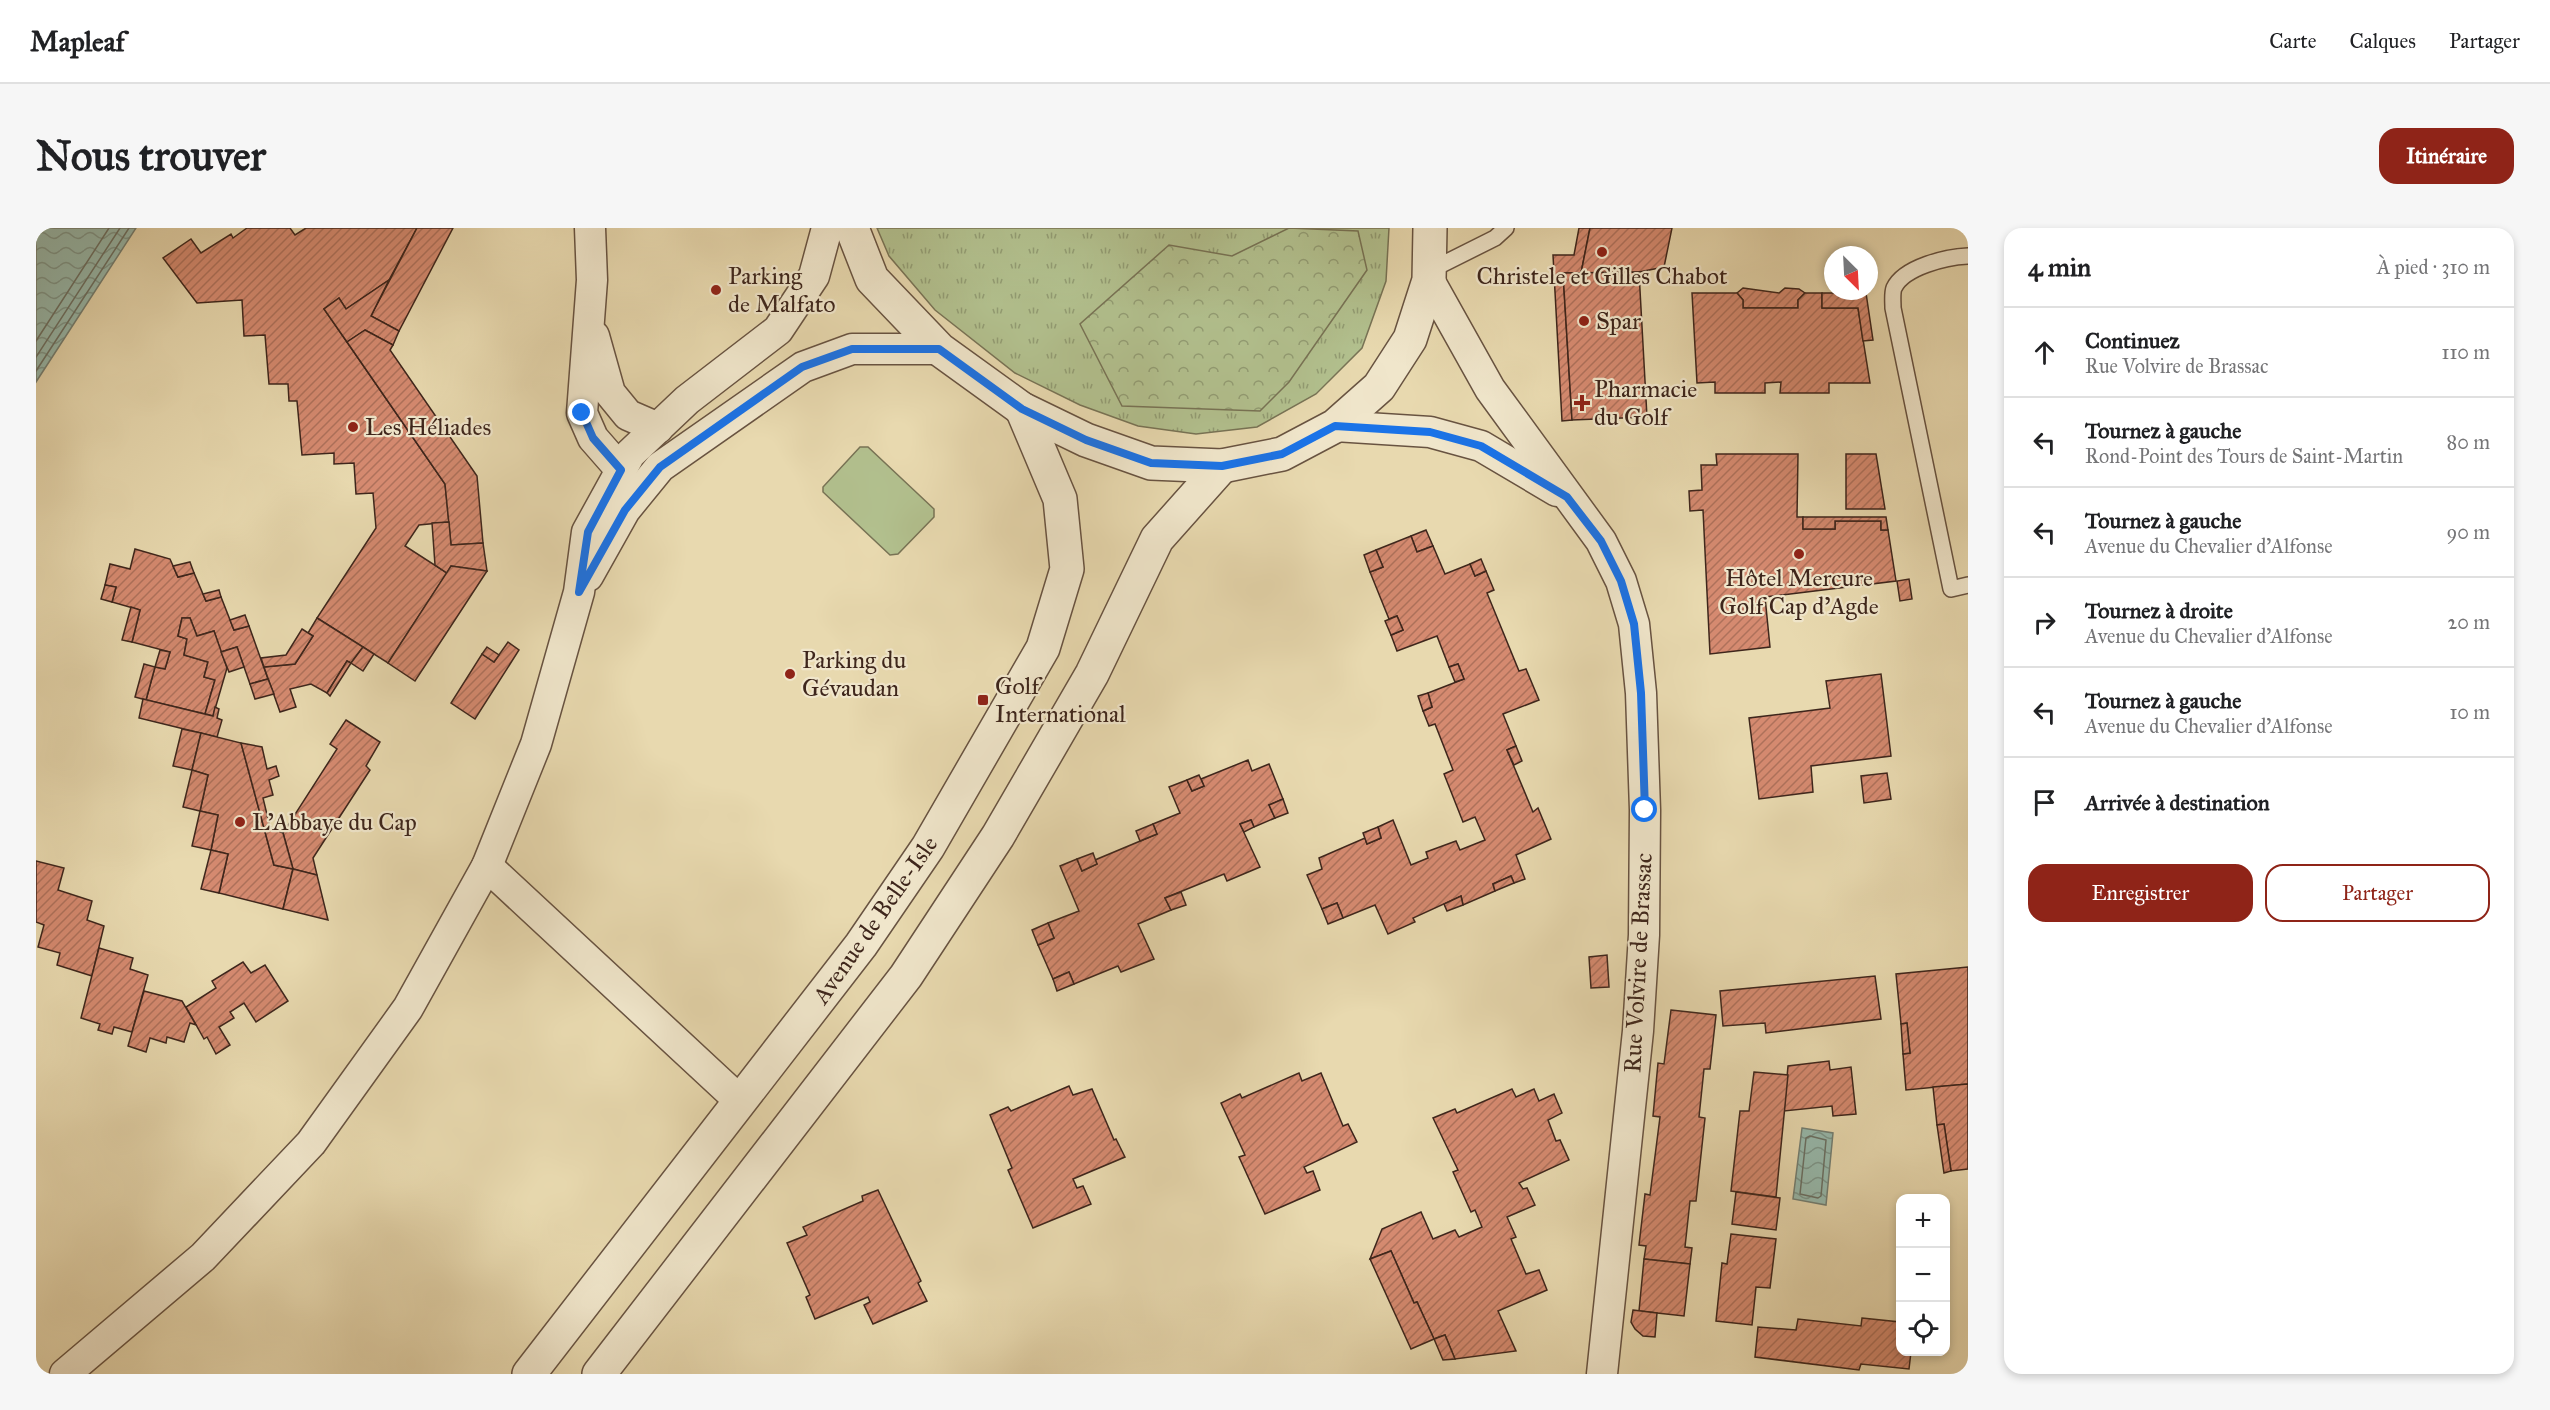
<!DOCTYPE html>
<html lang="fr">
<head>
<meta charset="utf-8">
<style>
	:root { --surface:#fff; --page:#f6f6f6; --text:#202124; --muted:#757577; --line:#e0e0e0; --accent:#8f2418 }
	body { margin:0; font-family:"IM FELL Great Primer",serif; background:var(--page); color:var(--text) }
	.controls { position:absolute; right:18px; bottom:18px; display:grid; overflow:hidden; border-radius:12px; box-shadow:0 3px 9px #0003 }
	.controls button { width:54px; height:54px; display:grid; place-items:center; padding:0; border:0; border-bottom:2px solid var(--line); background:var(--surface); color:var(--text); font:30px sans-serif }
	.compass { position:absolute; left:1788px; top:18px; width:54px; height:54px; border-radius:50%; background:var(--surface); box-shadow:0 3px 9px #0003; rotate:156deg }
	.stop { position:absolute; width:18px; height:18px; margin:-14px; border:4px solid #1a73e8; border-radius:50%; background:#fff }
	.stop.end { background:#1a73e8; border-color:#fff; box-shadow:0 2px 6px #0008 }
	.list { margin:0; padding:0; list-style:none }
	h2 { display:flex; justify-content:space-between; align-items:center; height:78px; margin:0; padding:0 24px; font-size:26px }
	h2 small { font-size:20px; font-weight:400; color:var(--muted) }
	.list li { display:grid; grid-template-columns:39px 1fr auto; gap:18px; align-items:center; box-sizing:border-box; height:90px; padding:0 24px; border-top:2px solid var(--line) }
	.list b { display:block; font-size:22px; white-space:nowrap }
	.list p { margin:0; font-size:20px; white-space:nowrap; color:var(--muted) }
	.list em { font-size:20px; font-style:normal; color:var(--muted) }
	.actions { display:flex; gap:12px; padding:18px 24px }
	.actions a { flex:1; padding:14px 0; border:2px solid var(--accent); border-radius:18px; text-align:center; font-size:21px; color:var(--accent) }
	.actions .main { background:var(--accent); color:#fff }
	.icon { flex:none; width:33px; height:33px; fill:none; stroke:currentColor; stroke-width:2; stroke-linecap:round; stroke-linejoin:round }
	.map { position:relative; flex:none; width:1932px; height:1146px; overflow:hidden; border-radius:18px }
	header { display:flex; align-items:center; gap:36px; box-sizing:border-box; height:84px; padding:0 30px; background:var(--surface); border-bottom:2px solid var(--line) }
	header strong { font-size:28px }
	nav { display:flex; gap:33px; margin-inline-start:auto; font-size:21px }
	.intro { display:flex; align-items:center; justify-content:space-between; box-sizing:border-box; height:144px; padding:0 36px }
	h1 { margin:0; font-size:42px }
	.button { padding:15px 27px; border-radius:18px; background:var(--accent); color:#fff; font-size:21px; font-weight:700 }
	main { display:flex; gap:36px; padding:0 36px }
	aside { flex:1; background:var(--surface); border-radius:18px; box-shadow:0 3px 9px #0003 }
	.map>svg:first-child { display:block }
	.grass { fill:url(#grass-tufts); stroke:#787355; stroke-width:1.5 }
	.forest { fill:url(#forest-crowns); stroke:#787355; stroke-width:1.5 }
	.garden { fill:#b2c08e; stroke:#787355; stroke-width:1.5 }
	.water { fill:url(#water-waves); stroke:#737f73; stroke-width:1.5 }
	.lines { fill:none; stroke-linecap:round; stroke-linejoin:round }
	.shore { stroke:#6a7064; stroke-width:1.5 }
	.building { fill:url(#building-hatch); stroke:#3e261c; stroke-width:1.5 }
	.service-casing { stroke:#685341; stroke-width:18 }
	.minor-casing { stroke:#685341; stroke-width:33 }
	.tertiary-casing { stroke:#685341; stroke-width:36 }
	.service { stroke:#f0e6cb; stroke-width:15 }
	.minor { stroke:#f0e6cb; stroke-width:30 }
	.tertiary { stroke:#f0e6cb; stroke-width:33 }
	.route { stroke:#1a73e8; stroke-width:8 }
	.poi-dot { fill:#8f2418; stroke:#f0e6cb; stroke-width:2 }
	.labels { text-anchor:middle; dominant-baseline:central; stroke-width:4.5; stroke-linejoin:round; paint-order:stroke }
	.poi-label { font-size:24px; fill:#3e261c; stroke:#f0e6cb; text-anchor:start }
	.street-label { font-size:24px; fill:#3e261c; stroke:#f0e6cb }
</style>
</head>
<body>
<header>
<strong>Mapleaf</strong>
<nav><a>Carte</a><a>Calques</a><a>Partager</a></nav>
</header>
<div class="intro"><h1>Nous trouver</h1><a class="button">Itinéraire</a></div>
<main>
<div class="map">
<svg width="1932" height="1146" viewBox="0 0 1932 1146">
	<defs>
		<pattern id="grass-tufts" width="24" height="20" patternUnits="userSpaceOnUse" patternTransform="scale(1.5)"><rect width="24" height="20" fill="#b2c08e"/><path d="M3 7l-1-3M5 7V3M7 7l1-3M15 17l-1-3M17 17v-4M19 17l1-3" fill="none" stroke="#929c73"/></pattern>
		<pattern id="forest-crowns" width="20" height="18" patternUnits="userSpaceOnUse" patternTransform="scale(1.5)"><rect width="20" height="18" fill="#b2c08e"/><path d="M2 6a3 3 0 1 1 6 0M12 15a3 3 0 1 1 6 0" fill="none" stroke="#929c73"/></pattern>
		<pattern id="water-waves" width="16" height="10" patternUnits="userSpaceOnUse" patternTransform="scale(1.5)"><rect width="16" height="10" fill="#97baad"/><path d="M0 5q4-4 8 0t8 0" fill="none" stroke="#7d978c"/></pattern>
		<pattern id="building-hatch" width="6" height="6" patternUnits="userSpaceOnUse" patternTransform="scale(1.5)"><rect width="6" height="6" fill="#d58a70"/><path d="M-1 1l2-2M0 6l6-6M5 7l2-2" fill="none" stroke="#ae715b"/></pattern>
	</defs>
	<rect width="100%" height="100%" fill="#e8d9af"/>
	<filter id="stains"><feTurbulence type="fractalNoise" baseFrequency=".00333" numOctaves="4"/><feColorMatrix values="0 0 0 0 .2 0 0 0 0 .09 0 0 0 0 .02 0 0 0 .5 -.17"/></filter>
	<radialGradient id="worn" r=".72"><stop offset=".6" stop-color="#630" stop-opacity="0"/><stop offset="1" stop-color="#630" stop-opacity=".3"/></radialGradient>
	<path class="grass" d="M841,0H1353L1350,53L1326,120L1280,166L1221,199L1160,206L1102,198L1044,177L979,145L899,82L853,28Z"/>
	<path class="forest" d="M1253,0L1322,3L1331,42L1253,154L1224,183L1086,178L1044,96L1133,17L1196,28Z"/>
	<path class="garden" d="M824,219H832L898,281V289L862,326L854,327L787,264V259Z"/>
	<g class="water">
		<path d="M0,0H100L0,154Z"/>
		<path d="M1766,900L1797,905L1790,977L1757,971Z"/>
	</g>
	<g class="lines">
		<g class="shore">
			<path d="M0,113L73,0"/>
			<path d="M0,129L84,0"/>
			<path d="M0,143L93,0"/>
			<path d="M1774,908L1790,912L1785,968L1782,970L1764,966L1770,910Z"/>
		</g>
	</g>
	<g class="building">
		<path d="M211,0H254L259,7L270,0H381L353,52L310,81L303,70L288,81L409,256L413,294L383,297L369,318L411,345L352,435L281,390L340,300L337,265L320,266L318,235L298,236V225L266,227L261,173H253L252,156H233L229,107L208,108L206,72L161,75L127,30L155,11L165,25L195,6L197,10Z"/>
		<path d="M381,0H417L363,103L335,88Z"/>
		<path d="M1543,0H1554L1545,45H1527L1536,192L1526,193L1517,27H1538Z"/>
		<path d="M1554,0H1636L1628,39L1603,44L1545,45Z"/>
		<path d="M1603,44L1611,189L1536,192L1527,45Z"/>
		<path d="M353,52L335,88L363,103L357,117L329,102L311,114L288,81L303,70L310,81Z"/>
		<path d="M1707,60L1743,65L1749,60L1763,61L1769,65L1762,72V80H1707V72L1701,65Z"/>
		<path d="M1656,65H1701L1707,72V80H1762V72L1769,65H1786V80H1822L1834,155H1793V165H1744L1745,154L1729,155V165H1679V154L1661,155Z"/>
		<path d="M1786,65H1830L1837,112L1827,113L1822,80H1786Z"/>
		<path d="M329,102L357,117L354,122L441,248L447,315L415,317L409,256L311,114Z"/>
		<path d="M1680,226H1762L1761,289H1767V301H1799V293H1845V302H1852L1860,353L1729,369L1734,419L1674,426L1667,282L1654,283L1653,263L1666,262L1665,237H1681Z"/>
		<path d="M1810,226H1840L1849,281H1810Z"/>
		<path d="M1767,289H1850L1852,302H1845V293H1799V301H1767Z"/>
		<path d="M413,294L415,317L447,315L451,343L415,338L411,345L399,337L396,295Z"/>
		<path d="M1390,302L1397,318L1381,324L1375,308Z"/>
		<path d="M1375,308L1381,324L1397,318L1409,346L1434,336L1439,348L1450,343L1458,362L1451,365L1483,443L1490,441L1503,472L1467,486L1480,518L1471,522L1497,584L1502,580L1515,611L1480,627L1489,651L1478,655L1475,648L1457,656L1459,663L1427,677L1425,668L1377,690L1379,694L1352,706L1339,677L1307,690L1301,675L1286,681L1271,647L1286,641L1283,630L1329,610L1331,616L1345,610L1342,599L1357,592L1375,637L1392,630L1390,624L1420,613L1424,622L1449,612L1439,589L1427,594L1408,546L1417,542L1399,496L1393,498L1387,483L1396,479L1392,465L1428,451L1422,436L1413,439L1401,408L1361,423L1355,407L1367,402L1361,388L1353,391L1334,344L1347,339L1340,322Z"/>
		<path d="M99,321L134,331L142,349L158,345L170,373L185,369L198,402L213,398L232,451L214,456L201,419L185,424L178,403L161,408L154,390H146L142,408L151,411L148,427L172,434L168,449L179,452L169,486L110,472L119,439L129,441L134,424L96,414L104,382L76,374L80,359L69,357L74,336L94,341Z"/>
		<path d="M1340,322L1347,339L1334,344L1328,327Z"/>
		<path d="M1445,331L1450,343L1439,348L1434,336Z"/>
		<path d="M154,334L158,345L142,349L137,338Z"/>
		<path d="M415,338L451,343L379,453L352,435Z"/>
		<path d="M1873,351L1876,371L1864,373L1861,353Z"/>
		<path d="M69,357L80,359L76,374L65,371Z"/>
		<path d="M183,362L185,369L170,373L167,366Z"/>
		<path d="M95,379L104,382L96,414L86,412Z"/>
		<path d="M209,387L213,398L198,402L194,392Z"/>
		<path d="M1361,388L1367,402L1355,407L1349,393Z"/>
		<path d="M146,390H154L161,408L178,403L191,440L177,488L169,486L179,452L168,449L172,434L148,427L151,411L142,408Z"/>
		<path d="M281,390L327,419L315,435L311,433L291,465L275,456L254,461L260,479L244,484L228,439L259,436L277,408L272,405Z"/>
		<path d="M266,401L277,408L259,436L228,439L225,430L250,427Z"/>
		<path d="M472,414L483,422L439,491L415,475L446,426L458,434Z"/>
		<path d="M201,419L208,439L193,444L185,424Z"/>
		<path d="M327,419L338,426L327,443L315,435Z"/>
		<path d="M451,419L463,427L458,434L446,426Z"/>
		<path d="M124,422L134,424L129,441L119,439Z"/>
		<path d="M311,433L315,435L294,468L291,465Z"/>
		<path d="M108,436L119,439L110,472L99,469Z"/>
		<path d="M1422,436L1428,451L1419,454L1413,439Z"/>
		<path d="M1845,446L1855,528L1775,538L1777,564L1723,571L1713,490L1794,480L1790,453Z"/>
		<path d="M232,451L238,466L219,471L214,456Z"/>
		<path d="M1392,465L1396,479L1387,483L1382,468Z"/>
		<path d="M107,471L177,488L179,479L183,481L181,490L186,492L181,509L103,490Z"/>
		<path d="M310,492L344,514L330,538L334,542L277,630L281,647L257,641L247,605L301,521L294,516Z"/>
		<path d="M146,501L165,505L156,542L137,538Z"/>
		<path d="M165,505L205,515L238,637L257,641L247,681L183,665L192,626L175,622L182,587L164,583L172,547L156,542Z"/>
		<path d="M205,515L226,519L231,541L240,538L243,548L233,552L237,567L227,570L234,599L247,605L257,641L238,637Z"/>
		<path d="M1480,518L1486,533L1478,537L1471,522Z"/>
		<path d="M1212,532L1216,543L1233,536L1247,571L1233,577L1239,590L1218,599L1215,592L1204,596L1224,639L1191,653L1188,646L1129,670L1135,682L1102,696L1118,731L1085,744L1082,738L1038,756L1033,744L1017,751L1002,717L1018,710L1012,695L1043,683L1024,638L1041,631L1046,643L1061,636L1059,632L1121,606L1117,596L1144,585L1133,559L1151,552L1156,563L1168,558L1165,551Z"/>
		<path d="M156,542L172,547L164,583L147,579Z"/>
		<path d="M1851,545L1855,571L1828,575L1825,548Z"/>
		<path d="M1163,547L1168,558L1156,563L1151,552Z"/>
		<path d="M1247,571L1252,585L1239,590L1233,577Z"/>
		<path d="M164,583L182,587L175,622L156,618Z"/>
		<path d="M1215,592L1218,599L1208,604L1204,596Z"/>
		<path d="M1117,596L1121,606L1104,613L1100,603Z"/>
		<path d="M1342,599L1345,610L1331,616L1327,605Z"/>
		<path d="M175,622L192,626L183,665L165,661Z"/>
		<path d="M1057,625L1061,636L1046,643L1041,631Z"/>
		<path d="M0,633L28,640L22,662L56,673L51,692L68,698L56,748L21,737L24,725L2,719L8,697L0,694Z"/>
		<path d="M257,641L281,647L292,692L247,681Z"/>
		<path d="M1475,648L1478,655L1459,663L1457,656Z"/>
		<path d="M1145,664L1150,677L1135,682L1129,670Z"/>
		<path d="M1425,668L1427,677L1411,683L1408,676Z"/>
		<path d="M1301,675L1307,690L1292,696L1286,681Z"/>
		<path d="M1012,695L1018,710L1002,717L996,702Z"/>
		<path d="M63,720L97,730L94,741L112,747L96,804L78,799L76,806L62,802L64,796L45,790Z"/>
		<path d="M1571,727L1573,759L1555,760L1553,729Z"/>
		<path d="M207,734L215,745L229,737L252,773L220,794L208,775L194,784L198,790L183,799L194,817L180,826L171,809L168,811L150,779L180,760L176,753Z"/>
		<path d="M1932,739V856L1870,862L1867,826L1874,825L1871,795L1865,796L1860,746Z"/>
		<path d="M1033,744L1038,756L1021,763L1017,751Z"/>
		<path d="M1839,748L1845,791L1730,805L1729,795L1687,798L1684,763Z"/>
		<path d="M108,763L146,773L160,797L154,795L148,814L131,809L130,815L114,810L110,824L92,818Z"/>
		<path d="M1635,782L1680,787L1674,841H1668L1663,889L1669,890L1660,973H1654L1649,1019L1656,1020L1654,1036L1608,1031L1610,1018L1603,1017L1609,966L1614,967L1624,889L1617,888L1622,835L1628,836Z"/>
		<path d="M1871,795L1874,825L1867,826L1865,796Z"/>
		<path d="M1793,833L1794,842L1815,839L1820,886L1797,888L1796,878L1748,883L1752,838Z"/>
		<path d="M1718,844L1752,847L1740,969L1695,963L1704,883H1713Z"/>
		<path d="M1263,845L1266,853L1285,845L1307,898L1312,896L1321,914L1268,939L1271,945L1277,943L1284,962L1229,986L1203,929L1209,927L1185,875L1204,866L1206,870Z"/>
		<path d="M1932,856V941L1915,943L1908,896L1901,897L1897,859Z"/>
		<path d="M1033,858L1037,867L1056,861L1078,912L1080,911L1089,929L1037,951L1041,960L1047,958L1055,976L997,1000L972,942L976,940L954,887L972,879L975,883Z"/>
		<path d="M1476,861L1480,869L1498,861L1503,873L1518,866L1526,885L1512,892L1520,913L1524,912L1533,932L1483,955L1487,961L1491,960L1499,977L1471,989L1480,1009L1475,1011L1490,1046L1503,1042L1511,1062L1462,1083L1480,1123L1419,1131L1409,1107L1398,1111L1381,1074L1378,1075L1355,1023L1334,1031L1346,1001L1385,984L1397,1011L1419,1002L1423,1009L1446,999L1439,982L1435,984L1417,944L1422,942L1397,890L1419,881L1421,885Z"/>
		<path d="M1908,896L1915,943L1908,945L1901,897Z"/>
		<path d="M842,962L885,1053L882,1055L891,1073L837,1096L828,1077L834,1074L832,1069L779,1091L770,1069L774,1067L751,1015L771,1007L767,999L827,973L826,968Z"/>
		<path d="M1700,964L1744,970L1740,1002L1696,996Z"/>
		<path d="M1695,1006L1740,1011L1734,1060L1720,1059L1716,1097L1680,1093L1686,1035L1691,1036Z"/>
		<path d="M1355,1023L1378,1075L1381,1074L1398,1111L1375,1121L1334,1031Z"/>
		<path d="M1608,1031L1654,1036L1648,1088L1603,1083Z"/>
		<path d="M1597,1082L1621,1085L1619,1109L1607,1108L1599,1101L1595,1094Z"/>
		<path d="M1826,1090L1864,1094V1124H1875L1873,1141L1825,1136L1823,1142L1719,1129L1722,1099L1760,1102L1762,1091L1825,1098Z"/>
		<path d="M1409,1107L1419,1131L1407,1132L1398,1111Z"/>
	</g>
	<g class="lines">
		<defs>
			<g id="service">
				<path d="M1932,28C1910,29 1868,39 1858,60C1856,65 1857,74 1857,80L1915,361L1932,357"/>
				<path d="M1393,43L1459,10L1470,0"/>
			</g>
			<g id="minor">
				<path d="M554,0L556,52L546,185L557,210L585,242"/>
				<path d="M1393,52L1454,161L1565,313L1585,353L1598,396L1605,465L1609,582L1608,707L1602,803L1566,1146"/>
				<path d="M558,108L574,165L592,187L622,200"/>
				<path d="M1299,198L1394,204L1445,218L1521,263"/>
				<path d="M552,348L589,282L624,239L767,139L816,121H903"/>
				<path d="M451,638L704,873"/>
				<path d="M29,1146L167,1029L275,915L372,780L451,638L500,516L543,364L551,304L594,226L651,172L742,102L778,48L791,0"/>
			</g>
			<g id="tertiary">
				<path d="M816,0L836,51L903,121L986,181L1050,212L1115,235L1186,238L1246,226L1299,198L1343,159L1374,111L1393,52L1394,0"/>
				<path d="M493,1146L825,717L892,619L1007,420L1031,341L1024,271L986,181"/>
				<path d="M563,1146L870,748L962,608L1056,446L1121,311L1186,238"/>
			</g>
		</defs>
		<use href="#service" class="service-casing"/>
		<use href="#minor" class="minor-casing"/>
		<use href="#tertiary" class="tertiary-casing"/>
		<use href="#service" class="service"/>
		<use href="#minor" class="minor"/>
		<use href="#tertiary" class="tertiary"/>
	</g>
	<g class="lines">
		<path class="route" d="M546,185L557,210L585,242L552,304L543,364L589,282L624,239L766,139L816,121H903L986,181L1050,212L1115,235L1186,238L1246,226L1299,198L1394,204L1445,218L1531,269L1565,313L1585,353L1598,396L1605,465L1609,582"/>
	</g>
	<g class="poi-dot">
		<circle cx="1566" cy="24" r="6"/>
		<circle cx="680" cy="62" r="6"/>
		<circle cx="1548" cy="93" r="6"/>
		<path d="M1543 166h6v6h6v6h-6v6h-6v-6h-6v-6h6z"/>
		<circle cx="317" cy="199" r="6"/>
		<circle cx="1763" cy="326" r="6"/>
		<circle cx="754" cy="446" r="6"/>
		<rect x="941" y="466" width="12" height="12" rx="3"/>
		<circle cx="204" cy="594" r="6"/>
	</g>
	<g class="labels">
		<g class="poi-label">
			<text x="692" y="48">Parking<tspan x="692" dy="28">de Malfato</tspan></text>
			<text x="1566" y="48" text-anchor="middle">Christele et Gilles Chabot</text>
			<text x="1560" y="93">Spar</text>
			<text x="1558" y="161">Pharmacie<tspan x="1558" dy="28">du Golf</tspan></text>
			<text x="329" y="199">Les Héliades</text>
			<text x="1763" y="350" text-anchor="middle">Hôtel Mercure<tspan x="1763" dy="28">Golf Cap d'Agde</tspan></text>
			<text x="766" y="432">Parking du<tspan x="766" dy="28">Gévaudan</tspan></text>
			<text x="959" y="458">Golf<tspan x="959" dy="28">International</tspan></text>
			<text x="216" y="594">L'Abbaye du Cap</text>
		</g>
		<g class="street-label">
			<text transform="translate(839 692) rotate(-55)">Avenue de Belle-Isle</text>
			<text transform="translate(1602 735) rotate(-87)">Rue Volvire de Brassac</text>
		</g>
	</g>
	<rect width="100%" height="100%" filter="url(#stains)"/>
	<rect width="100%" height="100%" fill="url(#worn)"/>
</svg>
<div class="controls">
<button>+</button>
<button>−</button>
<button><svg class="icon" aria-label="locate" viewBox="0 0 24 24"><circle cx="12" cy="12" r="6"/><path d="M12 2v4M12 18v4M2 12h4M18 12h4"/></svg></button>
</div>
<svg class="compass" viewBox="-18 -18 36 36"><path d="M0-13l5 13h-10z" fill="#e53935"/><path d="M0 13l5-13h-10z" fill="#757577"/></svg>
<div class="stop" style="left:1609px;top:582px"></div>
<div class="stop end" style="left:546px;top:185px"></div>
</div>
<aside>
<h2>4 min<small>À pied · 310 m</small></h2>
<ul class="list">
<li><svg class="icon" aria-label="ahead" viewBox="0 0 24 24"><path d="M12 20V5M6 11l6-6 6 6"/></svg><div><b>Continuez</b><p>Rue Volvire de Brassac</p></div><em>110 m</em></li>
<li><svg class="icon" aria-label="left" viewBox="0 0 24 24"><path d="M17 20v-9H6M10 6l-5 5 5 5"/></svg><div><b>Tournez à gauche</b><p>Rond-Point des Tours de Saint-Martin</p></div><em>80 m</em></li>
<li><svg class="icon" aria-label="left" viewBox="0 0 24 24"><path d="M17 20v-9H6M10 6l-5 5 5 5"/></svg><div><b>Tournez à gauche</b><p>Avenue du Chevalier d'Alfonse</p></div><em>90 m</em></li>
<li><svg class="icon" aria-label="right" viewBox="0 0 24 24"><path d="M7 20v-9h11M14 6l5 5-5 5"/></svg><div><b>Tournez à droite</b><p>Avenue du Chevalier d'Alfonse</p></div><em>20 m</em></li>
<li><svg class="icon" aria-label="left" viewBox="0 0 24 24"><path d="M17 20v-9H6M10 6l-5 5 5 5"/></svg><div><b>Tournez à gauche</b><p>Avenue du Chevalier d'Alfonse</p></div><em>10 m</em></li>
<li><svg class="icon" aria-label="arrive" viewBox="0 0 24 24"><path d="M6 21V4h12l-3 4 3 4H6"/></svg><div><b>Arrivée à destination</b></div></li>
</ul>
<div class="actions"><a class="main">Enregistrer</a><a>Partager</a></div>
</aside>
</main>
</body>
</html>
